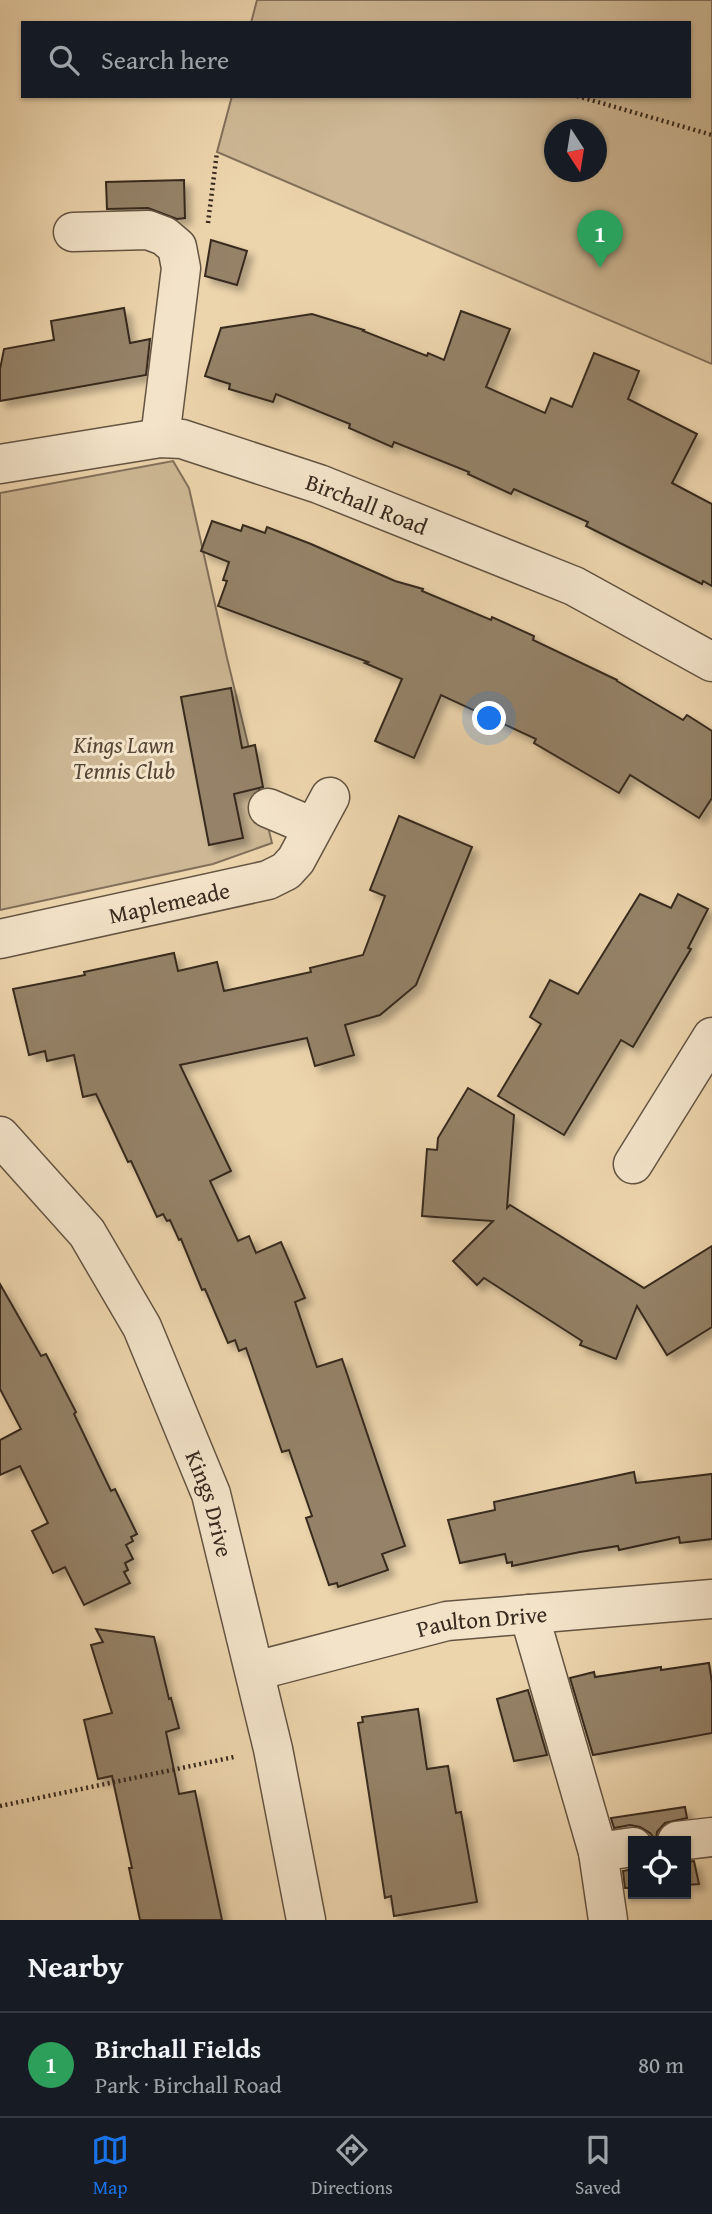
<!DOCTYPE html>
<html lang="en">
<head>
<meta charset="utf-8">
<style>
	:root { --surface:#171b24; --page:#242831; --text:#f1f3f6; --muted:#9ea1a6; --line:#363941; --accent:#1a73e8 }
	body { margin:0; font-family:"Gentium Book Plus",serif; background:var(--page); color:var(--text) }
	.controls { position:absolute; right:21px; bottom:21px; display:grid; overflow:hidden; border-radius:0px; box-shadow:0 2px 5px #0004 }
	.controls button { width:63px; height:63px; display:grid; place-items:center; padding:0; border:0; border-bottom:2px solid var(--line); background:var(--surface); color:var(--text); font:35px sans-serif }
	.compass { position:absolute; left:544px; top:119px; width:63px; height:63px; border-radius:50%; background:var(--surface); box-shadow:0 2px 5px #0004; rotate:168deg }
	.you { position:absolute; left:490px; top:719px; width:24px; height:24px; margin:-18px; border:5px solid #fff; border-radius:50%; background:#1a73e8; box-shadow:0 0 0 10px #1a73e833 }
	.badge { display:grid; place-items:center; width:46px; height:46px; border-radius:50%; background:var(--accent); color:#fff; font-size:23px; font-weight:700 }
	.pin { position:absolute; translate:-50% -58px; filter:drop-shadow(0 2px 4px #0008) }
	.pin::after { content:''; position:absolute; top:37px; width:24px; height:21px; background:inherit; clip-path:polygon(0 0,100% 0,50% 100%) }
	.list { margin:0; padding:0; list-style:none }
	h2 { display:flex; justify-content:space-between; align-items:center; height:91px; margin:0; padding:0 28px; font-size:30px }
	h2 small { font-size:23px; font-weight:400; color:var(--muted) }
	.list li { display:grid; grid-template-columns:46px 1fr auto; gap:21px; align-items:center; box-sizing:border-box; height:105px; padding:0 28px; border-top:2px solid var(--line) }
	.list b { display:block; font-size:26px; white-space:nowrap }
	.list p { margin:0; font-size:23px; white-space:nowrap; color:var(--muted) }
	.list em { font-size:23px; font-style:normal; color:var(--muted) }
	.icon { flex:none; width:38px; height:38px; fill:none; stroke:currentColor; stroke-width:2; stroke-linecap:round; stroke-linejoin:round }
	.map { position:relative; flex:none; width:712px; height:1920px; overflow:hidden }
	.search { position:absolute; background:var(--surface); box-shadow:0 2px 5px #0004; left:21px; right:21px; top:21px; height:77px; display:flex; align-items:center; gap:18px; box-sizing:border-box; padding:0 24px; border-radius:0px; color:var(--muted); font-size:26px }
	.sheet { height:196px; background:var(--surface) }
	nav { display:flex; justify-content:space-around; align-items:center; box-sizing:border-box; height:98px; border-top:2px solid var(--line); background:var(--surface); font-size:19px; color:var(--muted) }
	nav a { display:grid; justify-items:center; gap:4px }
	nav .on { color:var(--accent) }
	.map>svg:first-child { display:block }
	.green { fill:#cdb794; stroke:#82705a; stroke-width:2; fill-rule:evenodd }
	.building { fill:#958268; stroke:#372a1f; stroke-width:2; filter:url(#shadow) }
	.lines { fill:none; stroke-linecap:round; stroke-linejoin:round }
	.minor-casing { stroke:#645442; stroke-width:41 }
	.path { stroke:#372a1f; stroke-width:4.5; stroke-dasharray:2 3.5; stroke-linecap:butt }
	.minor { stroke:#f3e3c9; stroke-width:38 }
	.labels { text-anchor:middle; dominant-baseline:central; stroke-width:6; stroke-linejoin:round; paint-order:stroke }
	.street-label { font-size:23px; fill:#372a1f; stroke:#f3e3c9 }
	.park-label { font-size:23px; font-style:italic; fill:#554636; stroke:#f3e3c9 }
</style>
</head>
<body>
<div class="map">
<svg width="712" height="1920" viewBox="0 0 712 1920">
	<defs>
		<filter id="shadow"><feDropShadow dx="6" dy="6" stdDeviation="3.5" flood-color="#0004"/></filter>
	</defs>
	<rect width="100%" height="100%" fill="#ecd4ac"/>
	<filter id="stains"><feTurbulence type="fractalNoise" baseFrequency=".00286" numOctaves="4"/><feColorMatrix values="0 0 0 0 .2 0 0 0 0 .09 0 0 0 0 .02 0 0 0 .5 -.17"/></filter>
	<radialGradient id="worn" r=".72"><stop offset=".6" stop-color="#630" stop-opacity="0"/><stop offset="1" stop-color="#630" stop-opacity=".3"/></radialGradient>
	<g class="green">
		<path d="M257,0H712V364L217,152L232,96H689V23H251ZM554,130H596V172H554Z"/>
		<path d="M173,461L189,488L227,658L272,843L213,864L0,910V493Z"/>
	</g>
	<g class="building">
		<path d="M184,180L185,218L177,219L148,208L107,209L106,182Z"/>
		<path d="M211,240L247,251L237,285L205,276Z"/>
		<path d="M124,308L130,343L150,339L146,375L0,401V369L4,349L54,340L51,321Z"/>
		<path d="M461,311L510,329L486,387L545,413L551,398L572,407L594,353L639,371L628,399L697,434L672,483L712,504V586L703,581L702,584L586,526L588,522L514,489L511,494L468,474L469,472L394,442L392,447L349,428L350,424L276,394L273,402L229,389L230,384L205,376L221,328L312,314L364,330L363,331L427,356L428,353L444,360Z"/>
		<path d="M212,521L241,531L243,525L265,533L267,527L311,544L395,581L423,589L422,591L491,620L492,617L534,636L533,640L617,680V681L683,720L687,715L712,731V798L699,818L630,775L619,793L534,743L536,739L441,695L414,758L375,741L402,679L365,663L368,662L218,606L227,581L223,580L229,562L201,551Z"/>
		<path d="M231,688L242,748L255,745L263,787L234,794L243,838L209,845L181,697Z"/>
		<path d="M399,816L472,847L416,985L380,1015L345,1025L354,1055L315,1066L307,1038L180,1065L231,1171L210,1181L238,1241L249,1236L256,1253L281,1242L305,1298L295,1302L317,1367L342,1359L405,1546L382,1554L388,1570L338,1587L337,1583L329,1585L306,1518L312,1516L289,1450L282,1452L246,1348L239,1351L235,1340L228,1343L205,1289L202,1290L181,1239L179,1240L170,1220L167,1221L163,1214L157,1217L131,1161L128,1162L96,1094L83,1097L74,1055L47,1061L45,1051L29,1055L13,989L85,975L84,972L174,953L178,971L217,962L224,991L311,972L310,968L363,955L385,896L370,890Z"/>
		<path d="M640,894L671,908L678,894L708,909L688,948L691,949L633,1047L621,1040L564,1135L498,1096L541,1024L530,1017L550,980L578,994Z"/>
		<path d="M468,1088L514,1115L507,1208L510,1205L644,1288L712,1246V1327L667,1355L637,1306L616,1359L580,1345L582,1341L484,1278L477,1285L453,1261L493,1221L422,1216L427,1149L437,1150L438,1138Z"/>
		<path d="M0,1284L41,1356L46,1354L76,1412L74,1414L111,1491L115,1489L137,1534L131,1537L133,1541L126,1545L133,1559L125,1563L128,1570L124,1572L130,1583L84,1605L65,1567L53,1573L32,1531L48,1523L20,1466L0,1475V1440L21,1429L0,1389Z"/>
		<path d="M634,1472L636,1483L712,1474V1539L680,1543L679,1537L619,1550L618,1546L580,1552L512,1566V1562L507,1563L505,1554L460,1563L448,1520L495,1510L494,1502Z"/>
		<path d="M96,1629L154,1637L169,1699L171,1698L179,1728L166,1732L179,1794L195,1791L222,1920H140L129,1868H132L112,1776L98,1779L84,1720L112,1713L91,1645L103,1642Z"/>
		<path d="M709,1663L712,1683V1733L593,1755L570,1678L594,1672L595,1677L661,1667V1670Z"/>
		<path d="M528,1690L547,1755L514,1761L497,1699Z"/>
		<path d="M418,1709L427,1769L448,1766L456,1813L461,1812L477,1902L394,1916L391,1896L385,1898L358,1723L363,1722L362,1717Z"/>
		<path d="M685,1807L687,1818L665,1823L657,1832L656,1841L650,1833L640,1827L630,1825L614,1828L611,1818Z"/>
		<path d="M694,1861L699,1884L686,1885V1862Z"/>
		<path d="M633,1869V1888H625L623,1871Z"/>
	</g>
	<g class="lines">
		<defs>
			<g id="minor">
				<path d="M73,232L148,230L164,236L177,247L181,268L160,438"/>
				<path id="s1" d="M0,464L160,438L182,439L319,484L574,586L712,662"/>
				<path d="M268,808L313,827"/>
				<path id="s2" d="M0,939L268,880L286,871L296,860L330,797"/>
				<path id="s3" d="M0,1136L87,1233L142,1327L211,1494L273,1749L306,1920"/>
				<path d="M633,1164L712,1037"/>
				<path d="M529,1614L598,1852L608,1920"/>
				<path id="s4" d="M255,1671L447,1621L712,1599"/>
				<path d="M677,1841L712,1837"/>
				<path d="M598,1852L633,1847"/>
			</g>
		</defs>
		<use href="#minor" class="minor-casing"/>
		<g class="path">
			<path d="M577,96L712,135"/>
			<path d="M208,223L217,152"/>
			<path d="M0,1806L234,1757"/>
		</g>
		<use href="#minor" class="minor"/>
	</g>
	<g class="labels">
		<g class="street-label">
			<text stroke="none"><textPath href="#s1" startOffset="380">Birchall Road</textPath></text>
			<text stroke="none"><textPath href="#s2" startOffset="173">Maplemeade</textPath></text>
			<text stroke="none"><textPath href="#s3" startOffset="429">Kings Drive</textPath></text>
			<text stroke="none"><textPath href="#s4" startOffset="233">Paulton Drive</textPath></text>
		</g>
		<g class="park-label">
			<text x="124" y="744">Kings Lawn<tspan x="124" dy="26">Tennis Club</tspan></text>
		</g>
	</g>
	<rect width="100%" height="100%" filter="url(#stains)"/>
	<rect width="100%" height="100%" fill="url(#worn)"/>
</svg>
<div class="controls">
<button><svg class="icon" aria-label="locate" viewBox="0 0 24 24"><circle cx="12" cy="12" r="6"/><path d="M12 2v4M12 18v4M2 12h4M18 12h4"/></svg></button>
</div>
<svg class="compass" viewBox="-18 -18 36 36"><path d="M0-13l5 13h-10z" fill="#e53935"/><path d="M0 13l5-13h-10z" fill="#9ea1a6"/></svg>
<div class="you"></div>
<div class="pin badge" style="left:600px;top:268px;background:#2e9e5b">1</div>
<div class="search"><svg class="icon" aria-label="search" viewBox="0 0 24 24"><circle cx="10" cy="10" r="6"/><path d="M15 15l6 6"/></svg>Search here</div>
</div>
<section class="sheet">
<h2>Nearby<small></small></h2>
<ul class="list">
<li><span class="badge" style="background:#2e9e5b">1</span><div><b>Birchall Fields</b><p>Park · Birchall Road</p></div><em>80 m</em></li>
</ul>
</section>
<nav>
<a class="on"><svg class="icon" aria-label="map" viewBox="0 0 24 24"><path d="M3 6l6-2 6 2 6-2v14l-6 2-6-2-6 2zM9 4v14M15 6v14"/></svg>Map</a>
<a><svg class="icon" aria-label="directions" viewBox="0 0 24 24"><path d="M12 3l9 9-9 9-9-9zM9 14v-3h6M13 9l2 2-2 2"/></svg>Directions</a>
<a><svg class="icon" aria-label="saved" viewBox="0 0 24 24"><path d="M7 4h10v16l-5-4-5 4z"/></svg>Saved</a>
</nav>
</body>
</html>
